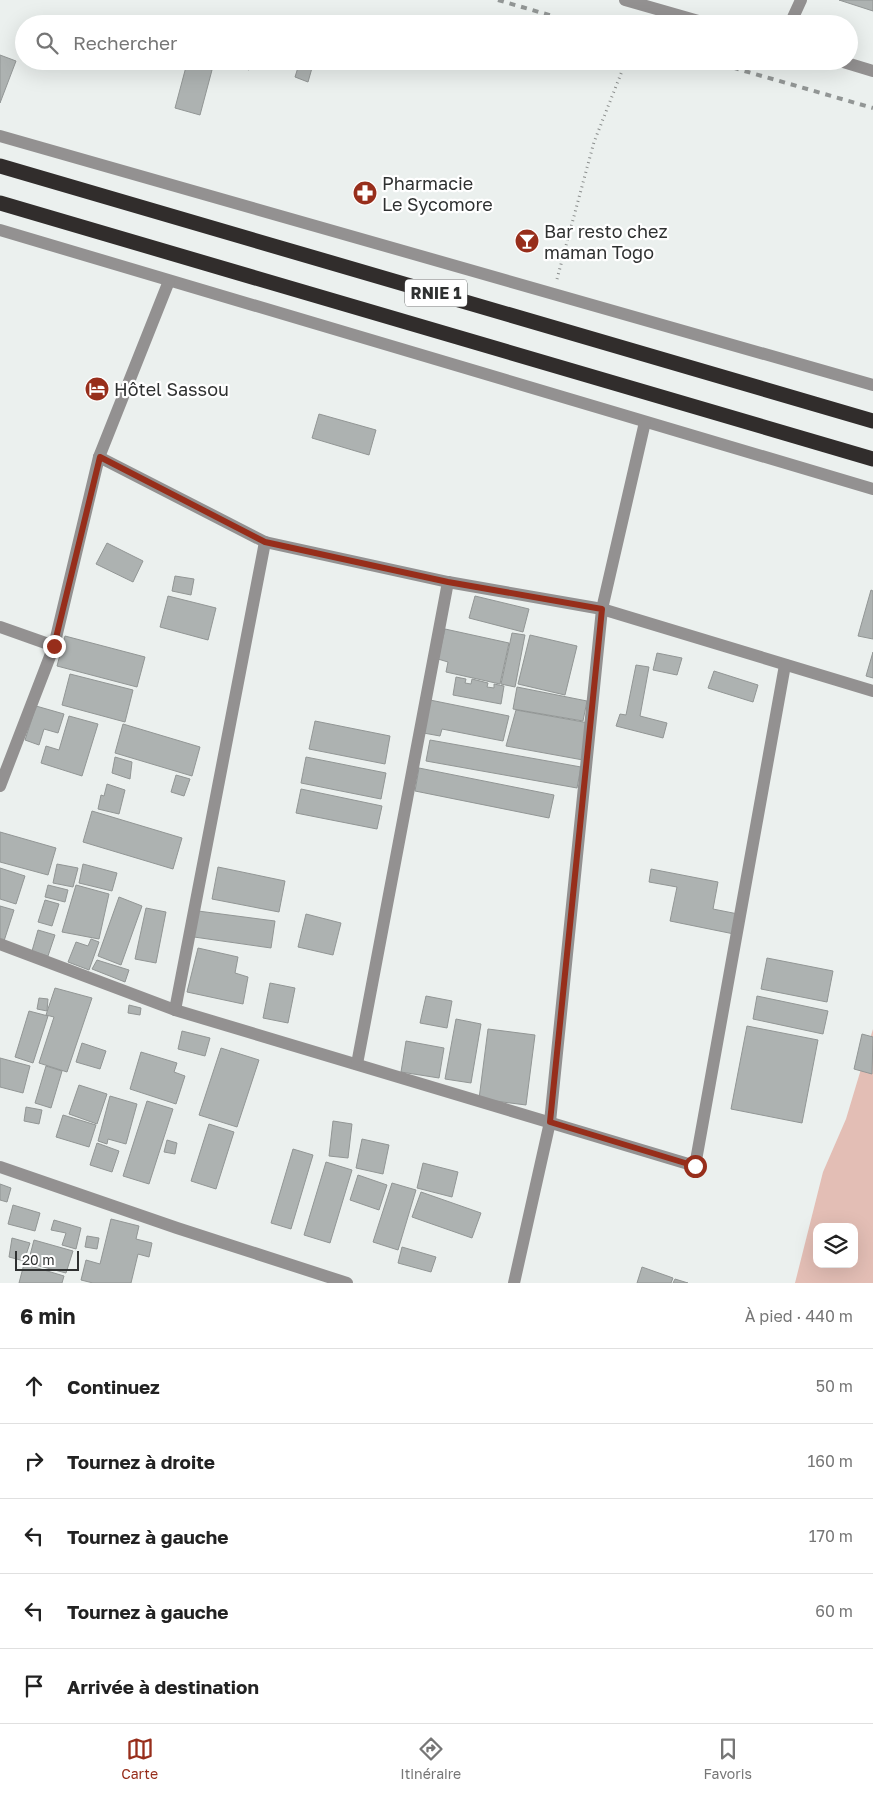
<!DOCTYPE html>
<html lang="fr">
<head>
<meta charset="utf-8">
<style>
	:root { --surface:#fff; --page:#f6f6f6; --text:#222; --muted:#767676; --line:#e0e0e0; --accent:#972e1b }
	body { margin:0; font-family:"Golos Text",sans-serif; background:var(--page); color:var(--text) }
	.controls { position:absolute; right:15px; bottom:15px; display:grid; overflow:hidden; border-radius:10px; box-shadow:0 5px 20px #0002 }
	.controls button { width:45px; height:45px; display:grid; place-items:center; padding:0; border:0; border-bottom:1px solid var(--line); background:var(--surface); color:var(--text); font:25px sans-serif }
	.scale { position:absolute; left:15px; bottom:12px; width:64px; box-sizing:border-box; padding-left:5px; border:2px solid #2f3131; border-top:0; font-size:14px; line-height:18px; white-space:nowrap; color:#2f3131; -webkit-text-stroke:4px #fff; paint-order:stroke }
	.stop { position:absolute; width:15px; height:15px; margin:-11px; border:4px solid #972e1b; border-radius:50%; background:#fff }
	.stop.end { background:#972e1b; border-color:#fff; box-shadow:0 1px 5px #0008 }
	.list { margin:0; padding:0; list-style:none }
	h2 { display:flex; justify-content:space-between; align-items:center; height:65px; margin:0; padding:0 20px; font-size:21px }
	h2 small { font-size:16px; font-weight:400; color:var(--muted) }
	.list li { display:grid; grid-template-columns:32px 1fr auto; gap:15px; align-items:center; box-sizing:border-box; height:75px; padding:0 20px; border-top:1px solid var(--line) }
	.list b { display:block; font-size:19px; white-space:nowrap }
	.list em { font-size:16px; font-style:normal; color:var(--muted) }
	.icon { flex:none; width:28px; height:28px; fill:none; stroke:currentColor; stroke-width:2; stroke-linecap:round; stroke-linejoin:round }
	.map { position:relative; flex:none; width:873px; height:1283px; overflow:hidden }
	.search { position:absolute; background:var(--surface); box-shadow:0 5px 20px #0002; left:15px; right:15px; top:15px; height:55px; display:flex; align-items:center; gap:12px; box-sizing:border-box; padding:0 18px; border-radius:28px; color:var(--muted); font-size:19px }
	.sheet { height:440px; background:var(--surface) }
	nav { display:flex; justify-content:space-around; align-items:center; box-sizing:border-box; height:70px; border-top:1px solid var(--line); background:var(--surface); font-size:14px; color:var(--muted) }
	nav a { display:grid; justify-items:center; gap:2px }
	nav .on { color:var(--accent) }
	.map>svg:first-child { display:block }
	.green { fill:#e3beb5; fill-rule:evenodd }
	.building { fill:#adb2b1; stroke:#929695 }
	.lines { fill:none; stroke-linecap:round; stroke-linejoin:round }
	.path { stroke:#8a8d8c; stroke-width:3; stroke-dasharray:1 4; stroke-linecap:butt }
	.minor { stroke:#939191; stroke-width:12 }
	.highway { stroke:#312d2c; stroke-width:15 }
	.rail { stroke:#929695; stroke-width:4; stroke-dasharray:6 6; stroke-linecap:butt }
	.route { stroke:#972e1b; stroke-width:6 }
	.labels { text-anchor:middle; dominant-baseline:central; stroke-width:4.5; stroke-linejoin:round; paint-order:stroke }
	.shield { fill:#fff; stroke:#6d6f6f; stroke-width:1 }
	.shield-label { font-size:16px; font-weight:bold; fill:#2f3131 }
	.poi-label { font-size:18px; fill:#2f3131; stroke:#fff; text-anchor:start }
</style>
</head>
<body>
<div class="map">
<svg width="873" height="1283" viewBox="0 0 873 1283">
	<rect width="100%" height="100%" fill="#ebf0ee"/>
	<path class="green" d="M873,1029V1283H795L823,1172L846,1119ZM817,1227H854V1264H817Z"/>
	<g class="building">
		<path d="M839,0H873V11Z"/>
		<path d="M0,55L16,61L0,103Z"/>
		<path d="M201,61H219L217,67Z"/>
		<path d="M222,61H252L249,70Z"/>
		<path d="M300,61H314L308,82L295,77Z"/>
		<path d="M187,63L212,70L200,115L175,108Z"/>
		<path d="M319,414L376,430L369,455L312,438Z"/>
		<path d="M107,543L143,561L133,582L96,564Z"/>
		<path d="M175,576L194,579L191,595L172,591Z"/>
		<path d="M871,590L873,591V639L858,636Z"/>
		<path d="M168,596L216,608L208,640L160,627Z"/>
		<path d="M475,596L529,609L523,632L469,618Z"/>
		<path d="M445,629L509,643L500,684L446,672L448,662L438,659Z"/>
		<path d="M512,633L525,635L515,687L501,684Z"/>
		<path d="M530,635L577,646L565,695L518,684Z"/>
		<path d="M65,636L145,657L137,687L57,666Z"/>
		<path d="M873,652V678L866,676Z"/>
		<path d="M657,653L682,658L677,675L653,670Z"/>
		<path d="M636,665L649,667L640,716L667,723L663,738L616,726L620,714L626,715Z"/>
		<path d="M714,671L758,685L753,702L708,688Z"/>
		<path d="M70,674L133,690L125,722L62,705Z"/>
		<path d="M456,677L466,679L465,683L471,684L472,679L488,683L487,687L494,688V684L504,686L501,704L453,695Z"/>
		<path d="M517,687L587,701L583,721L513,709Z"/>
		<path d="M425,699L509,716L503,741L442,729L440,736L418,732Z"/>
		<path d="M36,706L64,714L58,733L44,729L39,745L25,740Z"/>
		<path d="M516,710L589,723L583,760L506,746Z"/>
		<path d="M69,716L98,724L82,776L41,763L46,746L59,750Z"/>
		<path d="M315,721L390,736L385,764L309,749Z"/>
		<path d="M123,724L200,747L192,776L115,753Z"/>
		<path d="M430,740L581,767L577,788L426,761Z"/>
		<path d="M115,757L132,762L130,779L112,773Z"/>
		<path d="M306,757L386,773L381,799L301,783Z"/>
		<path d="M419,768L554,795L549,818L415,791Z"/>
		<path d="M176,775L190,779L184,796L171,792Z"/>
		<path d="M107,784L125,790L119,814L98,809L101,795L104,796Z"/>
		<path d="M301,789L382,806L377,829L296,813Z"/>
		<path d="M92,811L182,838L173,869L83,842Z"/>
		<path d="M0,832L56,848L48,875L0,862Z"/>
		<path d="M57,864L78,868L73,887L53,883Z"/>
		<path d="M83,864L117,873L112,891L79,883Z"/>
		<path d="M218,867L285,881L279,912L212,899Z"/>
		<path d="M0,868L25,876L16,904L0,899Z"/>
		<path d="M651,869L718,882L713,909L738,914L734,934L670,921L677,887L649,882Z"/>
		<path d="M48,885L68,890L65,902L45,897Z"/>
		<path d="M76,885L109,894L99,939L62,932Z"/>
		<path d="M119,897L142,906L121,965L98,956Z"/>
		<path d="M45,900L59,904L52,926L38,922Z"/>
		<path d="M0,906L14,910L4,941L0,940Z"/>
		<path d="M146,908L166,912L156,963L135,959Z"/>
		<path d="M198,911L275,921L271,948L194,937Z"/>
		<path d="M306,914L341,923L333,955L298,947Z"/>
		<path d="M38,930L55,935L48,956L32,951Z"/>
		<path d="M91,939L99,942L89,970L68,962L76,942L88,946Z"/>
		<path d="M198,948L238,957L235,973L248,977L243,1004L187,992Z"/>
		<path d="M767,958L833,971L827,1002L761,989Z"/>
		<path d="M97,960L129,970L125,982L92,969Z"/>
		<path d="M270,983L295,988L288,1023L263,1018Z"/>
		<path d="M55,988L92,998L67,1072L39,1063L54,1017L46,1015Z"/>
		<path d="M426,996L452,1001L447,1028L420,1023Z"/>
		<path d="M757,996L828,1011L823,1034L753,1019Z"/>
		<path d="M39,998L48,999L47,1011L37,1009Z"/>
		<path d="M129,1005L141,1008L140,1015L128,1013Z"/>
		<path d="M29,1011L48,1016L33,1063L15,1057Z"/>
		<path d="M456,1019L481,1024L471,1083L445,1079Z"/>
		<path d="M747,1026L818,1040L802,1123L731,1109Z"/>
		<path d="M488,1029L535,1035L526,1105L479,1099Z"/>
		<path d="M182,1031L210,1038L205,1056L178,1049Z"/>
		<path d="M862,1034L873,1037L872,1074L854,1069Z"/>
		<path d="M406,1041L444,1048L439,1078L401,1072Z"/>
		<path d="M82,1043L106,1051L100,1069L76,1062Z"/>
		<path d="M221,1048L259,1060L237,1127L199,1115Z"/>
		<path d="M141,1052L177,1063L174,1072L185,1076L176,1104L130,1089Z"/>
		<path d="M0,1058L30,1066L23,1093L0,1087Z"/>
		<path d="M46,1066L62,1071L51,1108L35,1103Z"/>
		<path d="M79,1085L107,1094L97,1124L69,1114Z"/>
		<path d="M110,1096L137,1104L126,1144L108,1139L107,1144L98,1141Z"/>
		<path d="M147,1101L173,1109L149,1184L123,1176Z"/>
		<path d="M26,1107L42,1110L39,1124L24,1121Z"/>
		<path d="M63,1115L96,1125L89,1147L56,1137Z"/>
		<path d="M333,1121L352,1124L348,1158L329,1156Z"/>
		<path d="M209,1124L234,1132L216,1189L191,1181Z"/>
		<path d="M362,1139L389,1145L383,1174L356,1168Z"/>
		<path d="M167,1140L177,1143L175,1154L164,1152Z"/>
		<path d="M97,1143L119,1151L112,1172L90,1165Z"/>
		<path d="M293,1149L313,1155L291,1229L271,1223Z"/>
		<path d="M326,1162L352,1170L330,1243L304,1235Z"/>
		<path d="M423,1163L458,1172L452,1197L417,1188Z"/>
		<path d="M358,1175L387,1185L379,1210L350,1200Z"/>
		<path d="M392,1183L416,1190L398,1250L373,1242Z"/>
		<path d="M0,1184L11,1188L7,1202L0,1200Z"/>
		<path d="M421,1192L481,1213L472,1238L412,1217Z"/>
		<path d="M13,1205L40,1213L35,1231L8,1224Z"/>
		<path d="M111,1219L139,1226L136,1239L152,1243L149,1257L138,1254L131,1283H93L81,1280L86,1260L100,1264Z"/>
		<path d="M54,1220L81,1228L76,1249L62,1245L66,1233L51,1230Z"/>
		<path d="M87,1236L99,1238L97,1249L85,1247Z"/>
		<path d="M12,1238L30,1243L24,1261L9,1257Z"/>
		<path d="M34,1240L73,1251L66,1273L28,1263Z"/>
		<path d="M402,1247L436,1257L431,1272L398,1263Z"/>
		<path d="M24,1264L64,1276L62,1283H19Z"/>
		<path d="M642,1267L673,1278L671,1283H637Z"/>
		<path d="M675,1279L688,1283H673Z"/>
	</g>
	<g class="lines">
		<path class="path" d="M557,279L594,142L626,61"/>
		<g class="minor">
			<path d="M625,0L709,24"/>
			<path d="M790,24L801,0"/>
			<path d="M840,61L873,71"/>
			<path d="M0,136L873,385"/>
			<path d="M0,230L873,489"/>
			<path d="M99,457L265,542L448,582L602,609L873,691"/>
			<path d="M0,627L54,646"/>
			<path d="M0,786L54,646L99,457L169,281"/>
			<path d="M0,944L175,1010L695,1166L785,665"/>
			<path d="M175,1010L265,542"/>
			<path d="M357,1064L448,582"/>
			<path d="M0,1167L177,1228L347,1283"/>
			<path d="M514,1283L550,1122L602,609L645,422"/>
		</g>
		<g class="highway">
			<path d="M0,166L873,421"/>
			<path d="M0,203L873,459"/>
		</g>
		<g class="rail">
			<path d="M498,0L580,24"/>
			<path d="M710,61L873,108"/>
		</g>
	</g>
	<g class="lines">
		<path class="route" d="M54,646L100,457L265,542L448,582L602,609L550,1122L695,1166"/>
	</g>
	<defs>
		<symbol id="pharmacy-disc" viewBox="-11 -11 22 22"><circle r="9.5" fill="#972e1b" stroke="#fff"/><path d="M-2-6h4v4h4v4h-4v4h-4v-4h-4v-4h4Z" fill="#fff"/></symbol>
		<symbol id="bar-disc" viewBox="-11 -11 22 22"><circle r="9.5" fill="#972e1b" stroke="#fff"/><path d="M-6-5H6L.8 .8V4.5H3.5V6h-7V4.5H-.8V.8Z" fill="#fff"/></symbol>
		<symbol id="hotel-disc" viewBox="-11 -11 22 22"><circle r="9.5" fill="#972e1b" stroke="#fff"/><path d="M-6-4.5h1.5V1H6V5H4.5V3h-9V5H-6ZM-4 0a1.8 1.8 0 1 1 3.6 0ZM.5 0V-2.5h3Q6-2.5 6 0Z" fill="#fff"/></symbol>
	</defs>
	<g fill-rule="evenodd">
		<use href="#pharmacy-disc" x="351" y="179" width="28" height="28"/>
		<use href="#bar-disc" x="513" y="227" width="28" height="28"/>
		<use href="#hotel-disc" x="83" y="375" width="28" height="28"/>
	</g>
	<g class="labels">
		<rect class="shield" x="405" y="279.5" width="62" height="27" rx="4"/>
		<g class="shield-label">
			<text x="436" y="293">RNIE 1</text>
		</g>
		<g class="poi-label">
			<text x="382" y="183">Pharmacie<tspan x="382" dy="21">Le Sycomore</tspan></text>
			<text x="544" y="231">Bar resto chez<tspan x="544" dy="21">maman Togo</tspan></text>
			<text x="114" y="389">Hôtel Sassou</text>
		</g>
	</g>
</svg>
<div class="controls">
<button><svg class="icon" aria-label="layers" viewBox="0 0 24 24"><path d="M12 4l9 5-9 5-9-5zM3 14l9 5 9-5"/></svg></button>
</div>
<div class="scale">20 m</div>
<div class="stop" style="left:695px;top:1166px"></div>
<div class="stop end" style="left:54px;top:646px"></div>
<div class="search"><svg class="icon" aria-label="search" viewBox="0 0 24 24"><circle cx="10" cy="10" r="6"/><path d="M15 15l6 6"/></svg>Rechercher</div>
</div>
<section class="sheet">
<h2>6 min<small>À pied · 440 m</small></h2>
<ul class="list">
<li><svg class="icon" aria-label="ahead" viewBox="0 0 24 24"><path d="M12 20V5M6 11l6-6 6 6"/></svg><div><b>Continuez</b></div><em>50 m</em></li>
<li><svg class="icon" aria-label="right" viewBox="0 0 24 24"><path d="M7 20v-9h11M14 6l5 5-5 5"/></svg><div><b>Tournez à droite</b></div><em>160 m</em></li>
<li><svg class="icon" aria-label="left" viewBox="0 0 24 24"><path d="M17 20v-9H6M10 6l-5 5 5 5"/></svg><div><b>Tournez à gauche</b></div><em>170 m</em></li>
<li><svg class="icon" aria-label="left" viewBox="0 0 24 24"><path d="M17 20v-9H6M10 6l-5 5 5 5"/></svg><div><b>Tournez à gauche</b></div><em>60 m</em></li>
<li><svg class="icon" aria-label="arrive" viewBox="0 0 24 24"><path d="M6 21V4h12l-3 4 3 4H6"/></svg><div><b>Arrivée à destination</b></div></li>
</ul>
</section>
<nav>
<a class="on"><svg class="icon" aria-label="map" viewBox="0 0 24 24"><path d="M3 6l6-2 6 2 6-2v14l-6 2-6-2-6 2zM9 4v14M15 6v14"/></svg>Carte</a>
<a><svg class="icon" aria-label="directions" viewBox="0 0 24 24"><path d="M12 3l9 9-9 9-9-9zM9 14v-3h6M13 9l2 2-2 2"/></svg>Itinéraire</a>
<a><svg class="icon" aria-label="saved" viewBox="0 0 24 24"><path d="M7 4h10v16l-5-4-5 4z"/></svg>Favoris</a>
</nav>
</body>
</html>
